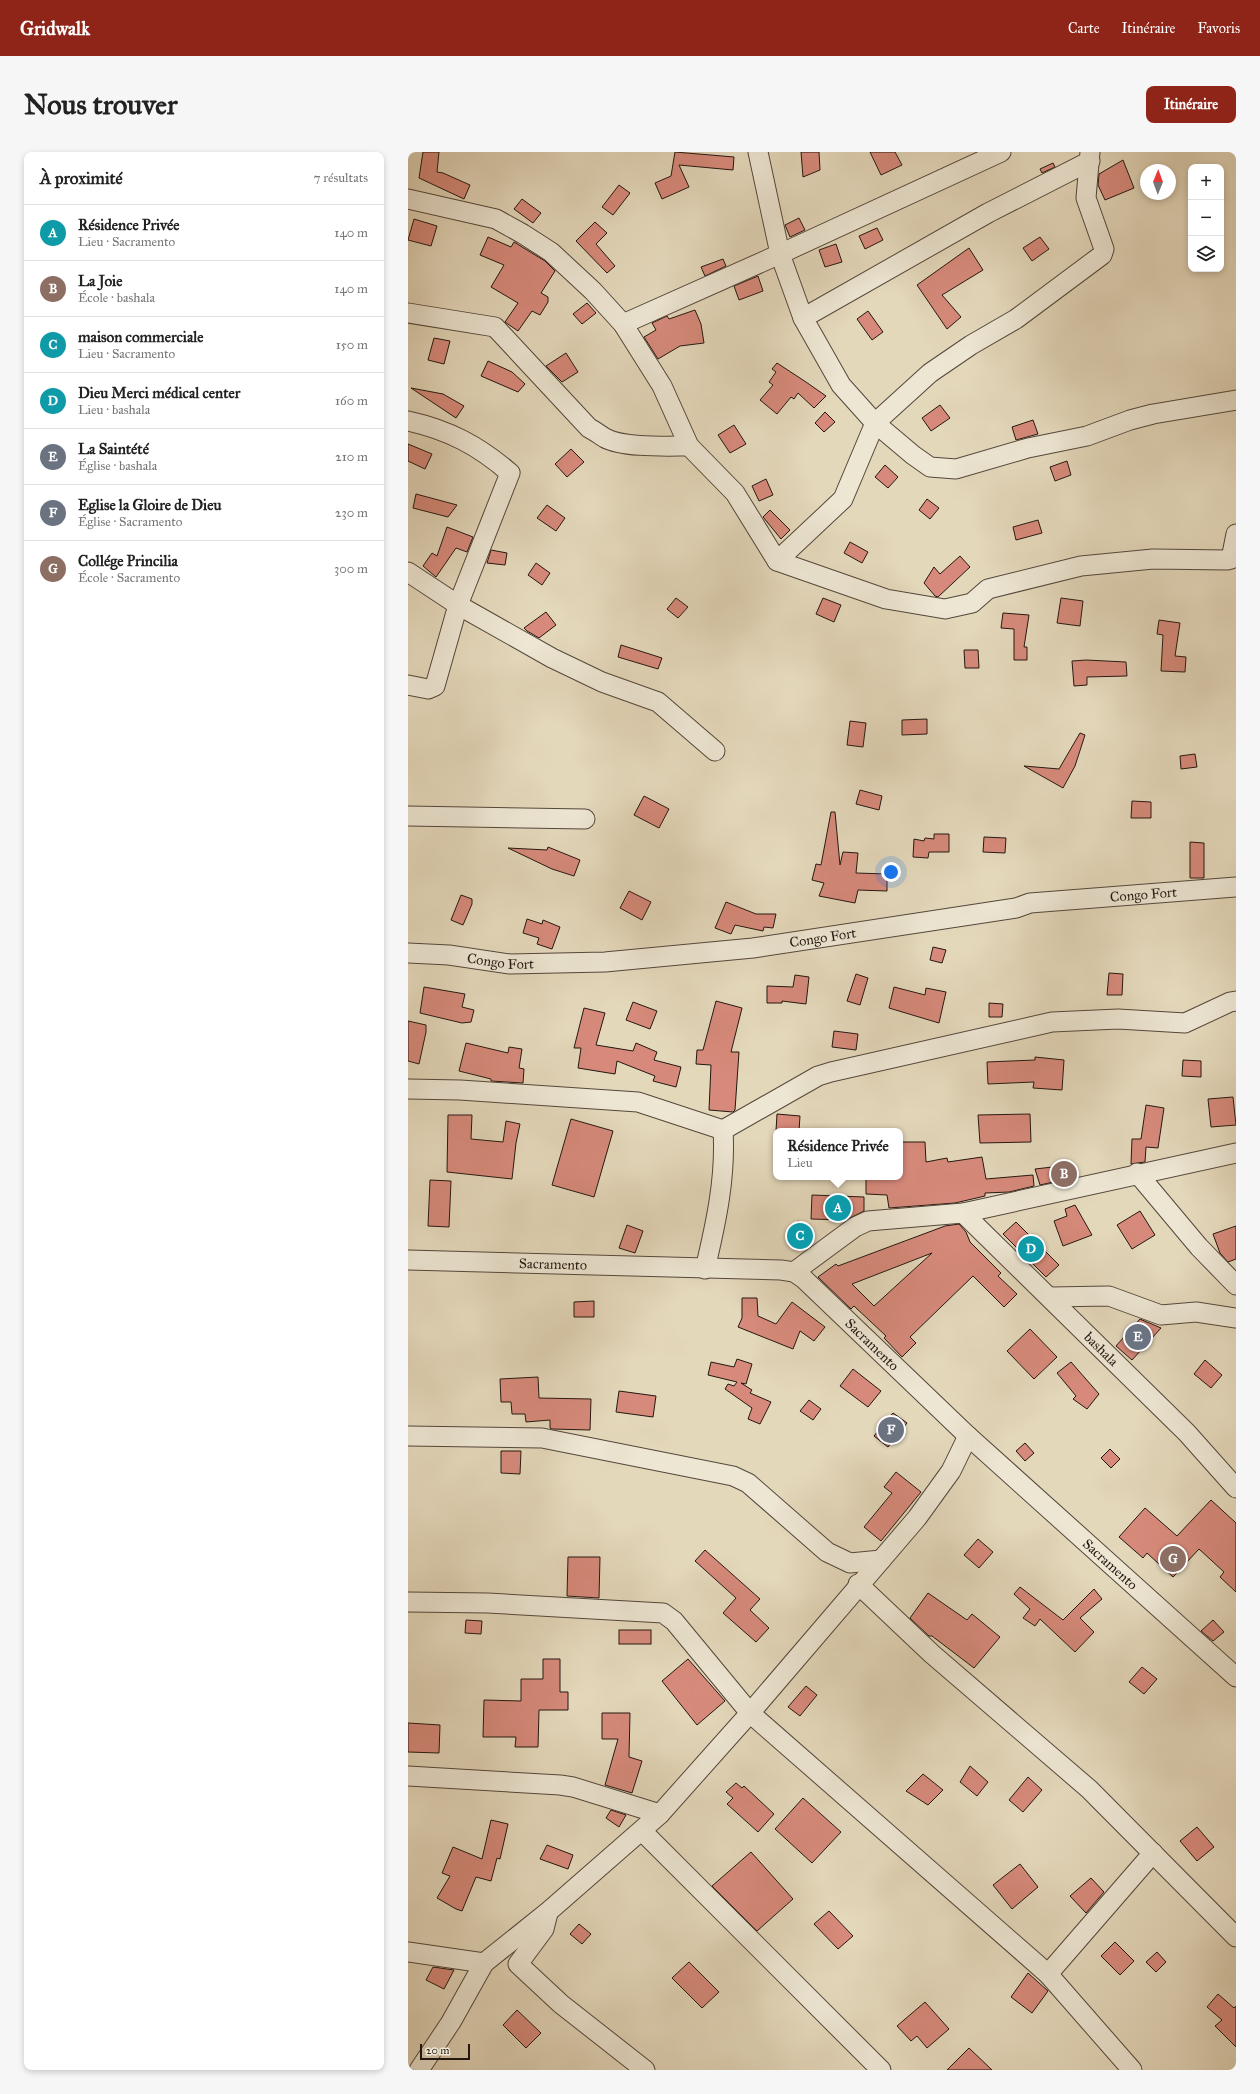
<!DOCTYPE html>
<html lang="fr">
<head>
<meta charset="utf-8">
<style>
	:root { --surface:#fff; --page:#f6f6f6; --text:#222; --muted:#767676; --line:#e0e0e0; --accent:#8f2418 }
	body { margin:0; font-family:"IM FELL Great Primer",serif; background:var(--page); color:var(--text) }
	.controls { position:absolute; right:12px; top:12px; display:grid; overflow:hidden; border-radius:8px; box-shadow:0 2px 6px #0003 }
	.controls button { width:36px; height:36px; display:grid; place-items:center; padding:0; border:0; border-bottom:1px solid var(--line); background:var(--surface); color:var(--text); font:20px sans-serif }
	.compass { position:absolute; left:732px; top:12px; width:36px; height:36px; border-radius:50%; background:var(--surface); box-shadow:0 2px 6px #0003; rotate:1deg }
	.scale { position:absolute; left:12px; bottom:10px; width:50px; box-sizing:border-box; padding-left:4px; border:2px solid #241710; border-top:0; font-size:11px; line-height:14px; white-space:nowrap; color:#241710; -webkit-text-stroke:3px #ede6d3; paint-order:stroke }
	.you { position:absolute; left:483px; top:720px; width:14px; height:14px; margin:-10px; border:3px solid #fff; border-radius:50%; background:#1a73e8; box-shadow:0 0 0 6px #1a73e833 }
	.badge { display:grid; place-items:center; width:26px; height:26px; border-radius:50%; background:var(--accent); color:#fff; font-size:13px; font-weight:700 }
	.pin { position:absolute; translate:-50% -50%; border:2px solid #fff; box-shadow:0 1px 4px #0006 }
	.popup { position:absolute; left:365px; top:976px; width:130px; height:52px; box-sizing:border-box; display:grid; place-content:center; border-radius:8px; background:var(--surface); filter:drop-shadow(0 1px 3px #0005); font-size:13px; white-space:nowrap; color:var(--muted) }
	.popup b { font-size:15px; color:var(--text) }
	.popup::after { content:''; position:absolute; left:50%; top:100%; margin-left:-8px; border:8px solid transparent; border-top-color:var(--surface) }
	.list { margin:0; padding:0; list-style:none }
	h2 { display:flex; justify-content:space-between; align-items:center; height:52px; margin:0; padding:0 16px; font-size:17px }
	h2 small { font-size:13px; font-weight:400; color:var(--muted) }
	.list li { display:grid; grid-template-columns:26px 1fr auto; gap:12px; align-items:center; box-sizing:border-box; height:56px; padding:0 16px; border-top:1px solid var(--line) }
	.list b { display:block; font-size:15px; white-space:nowrap }
	.list p { margin:0; font-size:13px; white-space:nowrap; color:var(--muted) }
	.list em { font-size:13px; font-style:normal; color:var(--muted) }
	.icon { flex:none; width:22px; height:22px; fill:none; stroke:currentColor; stroke-width:2; stroke-linecap:round; stroke-linejoin:round }
	.map { position:relative; flex:none; width:828px; height:1918px; overflow:hidden; border-radius:8px }
	header { display:flex; align-items:center; gap:24px; box-sizing:border-box; height:56px; padding:0 20px; background:var(--accent); color:#fff }
	header strong { font-size:19px }
	nav { display:flex; gap:22px; margin-inline-start:auto; font-size:14px }
	.intro { display:flex; align-items:center; justify-content:space-between; box-sizing:border-box; height:96px; padding:0 24px }
	h1 { margin:0; font-size:28px }
	.button { padding:10px 18px; border-radius:8px; background:var(--accent); color:#fff; font-size:14px; font-weight:700 }
	main { display:flex; gap:24px; padding:0 24px }
	aside { flex:1; background:var(--surface); border-radius:8px; box-shadow:0 2px 6px #0003 }
	.map>svg:first-child { display:block }
	.building { fill:#d78a7b; stroke:#241710; fill-rule:evenodd }
	.lines { fill:none; stroke-linecap:round; stroke-linejoin:round }
	.minor-casing { stroke:#54473b; stroke-width:21 }
	.minor { stroke:#ede6d3; stroke-width:19 }
	.labels { text-anchor:middle; dominant-baseline:central; stroke-width:3.5; stroke-linejoin:round; paint-order:stroke }
	.street-label { font-size:14px; fill:#241710; stroke:#ede6d3 }
</style>
</head>
<body>
<header>
<strong>Gridwalk</strong>
<nav><a>Carte</a><a>Itinéraire</a><a>Favoris</a></nav>
</header>
<div class="intro"><h1>Nous trouver</h1><a class="button">Itinéraire</a></div>
<main>
<aside>
<h2>À proximité<small>7 résultats</small></h2>
<ul class="list">
<li><span class="badge" style="background:#0f9aa8">A</span><div><b>Résidence Privée</b><p>Lieu · Sacramento</p></div><em>140 m</em></li>
<li><span class="badge" style="background:#8d6e63">B</span><div><b>La Joie</b><p>École · bashala</p></div><em>140 m</em></li>
<li><span class="badge" style="background:#0f9aa8">C</span><div><b>maison commerciale</b><p>Lieu · Sacramento</p></div><em>150 m</em></li>
<li><span class="badge" style="background:#0f9aa8">D</span><div><b>Dieu Merci médical center</b><p>Lieu · bashala</p></div><em>160 m</em></li>
<li><span class="badge" style="background:#6b7280">E</span><div><b>La Saintété</b><p>Église · bashala</p></div><em>210 m</em></li>
<li><span class="badge" style="background:#6b7280">F</span><div><b>Eglise la Gloire de Dieu</b><p>Église · Sacramento</p></div><em>230 m</em></li>
<li><span class="badge" style="background:#8d6e63">G</span><div><b>Collége Princilia</b><p>École · Sacramento</p></div><em>300 m</em></li>
</ul>
</aside>
<div class="map">
<svg width="828" height="1918" viewBox="0 0 828 1918">
	<rect width="100%" height="100%" fill="#e4d8bb"/>
	<filter id="stains"><feTurbulence type="fractalNoise" baseFrequency=".005" numOctaves="4"/><feColorMatrix values="0 0 0 0 .2 0 0 0 0 .09 0 0 0 0 .02 0 0 0 .5 -.17"/></filter>
	<radialGradient id="worn" r=".72"><stop offset=".6" stop-color="#630" stop-opacity="0"/><stop offset="1" stop-color="#630" stop-opacity=".3"/></radialGradient>
	<g class="building">
		<path d="M15,0H31L29,20L35,21L62,33L56,47L11,26Z"/>
		<path d="M267,0L326,5L325,18L271,13L281,35L254,47L247,31L263,24Z"/>
		<path d="M393,0H411L412,18L395,25Z"/>
		<path d="M462,0H487L494,13L473,23Z"/>
		<path d="M715,8L726,36L697,48L690,33L691,22Z"/>
		<path d="M645,11L647,15L634,21L632,17Z"/>
		<path d="M211,33L222,41L205,63L194,55Z"/>
		<path d="M114,47L133,61L125,71L106,57Z"/>
		<path d="M391,66L397,78L382,85L377,73Z"/>
		<path d="M6,67L29,74L23,94L0,88Z"/>
		<path d="M187,70L199,81L188,92L207,114L199,121L168,89Z"/>
		<path d="M469,76L475,88L457,97L451,84Z"/>
		<path d="M80,85L103,95L106,90L137,109L147,119L133,141L140,145V150L132,163L124,159L110,179L97,170L110,151L83,135L96,113L72,103Z"/>
		<path d="M632,85L641,97L624,109L615,96Z"/>
		<path d="M428,92L434,110L417,115L411,98Z"/>
		<path d="M561,96L575,118L534,143L553,165L539,177L509,133Z"/>
		<path d="M315,107L318,114L297,124L293,115Z"/>
		<path d="M350,124L355,139L331,148L326,134Z"/>
		<path d="M179,151L188,161L174,172L165,162Z"/>
		<path d="M287,158L293,172L296,191L272,194L250,207L236,185L248,178L244,171L259,164L261,167Z"/>
		<path d="M460,159L475,180L464,188L449,167Z"/>
		<path d="M26,186L42,189L36,212L20,208Z"/>
		<path d="M158,201L170,220L154,230L138,214Z"/>
		<path d="M80,209L104,220L117,232L110,240L73,224Z"/>
		<path d="M369,211L398,230L418,244L406,256L390,241L386,247L383,245L369,262L352,248L365,233L361,230L368,220L364,217Z"/>
		<path d="M3,236L35,242L56,254L48,266Z"/>
		<path d="M532,253L542,266L523,279L514,266Z"/>
		<path d="M417,260L427,270L416,280L407,271Z"/>
		<path d="M625,268L630,282L608,288L604,275Z"/>
		<path d="M326,273L338,292L322,301L310,283Z"/>
		<path d="M0,292L24,302L17,317L0,309Z"/>
		<path d="M163,297L176,310L159,325L147,312Z"/>
		<path d="M659,309L663,323L647,329L642,315Z"/>
		<path d="M477,313L490,325L480,336L467,325Z"/>
		<path d="M358,327L365,343L351,349L344,334Z"/>
		<path d="M8,342L49,353L40,365L5,356Z"/>
		<path d="M519,347L531,356L522,367L511,358Z"/>
		<path d="M139,353L157,366L148,379L129,366Z"/>
		<path d="M362,358L382,378L373,387L355,365Z"/>
		<path d="M630,368L634,381L608,388L605,375Z"/>
		<path d="M39,375L65,385L59,400L48,396L28,425L15,414L24,401L29,404Z"/>
		<path d="M442,390L460,400L454,411L436,401Z"/>
		<path d="M83,398L99,401L97,413L79,411Z"/>
		<path d="M552,404L562,415L530,445L527,444L516,431L526,415L532,422Z"/>
		<path d="M128,411L142,421L134,433L120,423Z"/>
		<path d="M268,446L280,455L270,466L259,457Z"/>
		<path d="M415,446L433,453L426,470L408,462Z"/>
		<path d="M653,446L675,449L672,474L649,471Z"/>
		<path d="M138,460L148,473L131,486L119,479L116,476Z"/>
		<path d="M595,461L621,463L616,495H619V508H606V477L593,476Z"/>
		<path d="M751,468L772,471L767,504L778,505L777,520L753,519L755,483L749,482Z"/>
		<path d="M213,493L254,506L250,517L210,505Z"/>
		<path d="M556,498H570L571,516H557Z"/>
		<path d="M678,508L718,510L719,524L679,525V533L666,534L664,509Z"/>
		<path d="M519,567V582L494,583V568Z"/>
		<path d="M442,569L458,571L455,595L439,593Z"/>
		<path d="M672,581L677,583L667,614L655,636L616,614L651,617Z"/>
		<path d="M787,602L789,615L773,617L772,604Z"/>
		<path d="M452,638L474,644L471,658L448,652Z"/>
		<path d="M236,644L261,657L251,676L226,663Z"/>
		<path d="M724,649L743,650V666H723Z"/>
		<path d="M423,660H427L432,713L435,700L450,701L448,721L479,722V739L450,738L447,751L411,744L416,731L404,728L408,712L413,713Z"/>
		<path d="M526,682H541V700H521L520,706L505,705L506,687L516,689L517,686L526,687Z"/>
		<path d="M576,685L598,686L597,701L575,700Z"/>
		<path d="M782,690L796,691V726H782Z"/>
		<path d="M140,695L172,708L166,724L144,717L100,696L139,698Z"/>
		<path d="M221,739L243,750L234,768L212,756Z"/>
		<path d="M53,743L64,747V752L55,773L43,768Z"/>
		<path d="M318,750L348,762H368L365,776L356,775L355,779L327,773L323,782L307,776Z"/>
		<path d="M119,767L134,772L135,768L152,775L144,797L129,792L131,786L115,781Z"/>
		<path d="M525,795L538,798L534,811L522,808Z"/>
		<path d="M701,821L715,822L714,843H699Z"/>
		<path d="M448,822L460,826L452,853L439,849Z"/>
		<path d="M387,823L401,825L398,852L374,849V851H359V834L385,835Z"/>
		<path d="M16,835L57,842L54,855L66,858L63,870L54,871L12,861Z"/>
		<path d="M486,835L517,843L518,836L538,840L531,871L481,856Z"/>
		<path d="M308,849L334,856L323,900H331L327,958L325,960L301,958L303,913L288,912L289,898H295Z"/>
		<path d="M225,850L249,859L242,877L218,868Z"/>
		<path d="M581,851L595,852L594,865H581Z"/>
		<path d="M176,856L197,861L188,893L225,899L228,891L249,900L246,908L273,915L268,935L245,929L247,924L209,909L207,922L170,916L173,896H166Z"/>
		<path d="M0,869L18,873V880L11,912L0,909Z"/>
		<path d="M426,879L450,882L448,898L424,895Z"/>
		<path d="M58,891L100,901L101,895L114,897L111,916L116,917L115,931L83,929V927L51,919Z"/>
		<path d="M627,905L656,908L654,938L625,936L626,930L580,932L579,910L627,908Z"/>
		<path d="M775,908L793,909V925L774,924Z"/>
		<path d="M825,945L828,973L803,975L800,947Z"/>
		<path d="M738,953L756,956L750,996L738,995L737,1010L723,1012L724,987H733Z"/>
		<path d="M369,962L392,964L391,979H368Z"/>
		<path d="M622,962L623,990L572,991L570,963Z"/>
		<path d="M40,963H64L63,987L95,990L98,969L112,972L108,991L104,1027L39,1020Z"/>
		<path d="M163,967L205,979L186,1045L144,1033Z"/>
		<path d="M492,990H517L518,1010L539,1006L540,1010L574,1005L578,1027L625,1023L626,1034L601,1040L577,1041V1044L547,1051L481,1056L479,1043L458,1042V1025H492Z"/>
		<path d="M662,1013L664,1026L632,1033L627,1017Z"/>
		<path d="M22,1028L43,1029L41,1075L20,1074Z"/>
		<path d="M404,1043L456,1045V1059L438,1068L403,1067Z"/>
		<path d="M667,1053L684,1083L655,1094L646,1069L659,1064L657,1057Z"/>
		<path d="M732,1059L747,1083L724,1097L709,1073Z"/>
		<path d="M390,1069L405,1078L394,1098L379,1090Z"/>
		<path d="M608,1070L651,1113L638,1125L595,1082Z"/>
		<path d="M551,1072L558,1080L562,1090L593,1121L590,1124L609,1142L596,1155L565,1124L502,1185L508,1191L494,1205L476,1186L478,1184L446,1154L443,1157L410,1125L428,1112L430,1114L537,1074ZM524,1101L466,1154L444,1132Z"/>
		<path d="M219,1073L235,1079L227,1101L211,1096Z"/>
		<path d="M828,1074V1107L820,1110L812,1101L805,1082Z"/>
		<path d="M334,1146H349L350,1164L368,1172L384,1150L417,1175L406,1189L392,1179L385,1197L330,1175L334,1166Z"/>
		<path d="M186,1149V1165H166V1150Z"/>
		<path d="M732,1167L753,1176L724,1208L708,1194Z"/>
		<path d="M622,1177L649,1205L626,1227L599,1199Z"/>
		<path d="M329,1207L344,1212L338,1232L333,1231L344,1238L342,1241L363,1250L352,1272L340,1267L344,1256L317,1237L320,1232L326,1234L329,1230L300,1223L303,1210L326,1215Z"/>
		<path d="M797,1208L814,1223L803,1236L786,1222Z"/>
		<path d="M663,1210L691,1242L679,1257L665,1247L668,1244L649,1221Z"/>
		<path d="M445,1217L473,1239L460,1255L432,1234Z"/>
		<path d="M130,1225L131,1246L183,1247L182,1278L144,1277L142,1276V1268L118,1270L117,1262H104L103,1250H93L92,1227Z"/>
		<path d="M211,1239L248,1244L245,1265L208,1260Z"/>
		<path d="M401,1248L413,1257L405,1268L392,1259Z"/>
		<path d="M485,1261L499,1271L480,1295L466,1284Z"/>
		<path d="M617,1291L626,1301L617,1309L608,1299Z"/>
		<path d="M702,1297L712,1307L703,1316L693,1306Z"/>
		<path d="M93,1299H113L112,1322L93,1321Z"/>
		<path d="M488,1320L513,1340L473,1389L456,1375L484,1341L476,1335Z"/>
		<path d="M803,1348L828,1371V1440L812,1425L816,1420L791,1397L765,1425L739,1401L735,1406L711,1385L737,1356L769,1384Z"/>
		<path d="M570,1387L585,1400L571,1416L556,1403Z"/>
		<path d="M297,1398L352,1447L342,1458L361,1476L348,1490L315,1461L328,1446L287,1409Z"/>
		<path d="M160,1405H192L191,1446L159,1444Z"/>
		<path d="M612,1435L655,1468L686,1437L694,1447L672,1466L686,1480L667,1500L632,1467L627,1474L615,1466L622,1457L606,1442Z"/>
		<path d="M520,1441L559,1468L564,1462L592,1485L566,1516L524,1484H521L502,1466Z"/>
		<path d="M58,1468L74,1469L73,1482L57,1481Z"/>
		<path d="M805,1468L816,1480L805,1489L793,1479Z"/>
		<rect x="211" y="1478" width="32" height="14"/>
		<path d="M135,1507H152V1540H160V1558H131L130,1595H107L108,1585H75L76,1548L113,1549V1527H135Z"/>
		<path d="M280,1507L317,1549L289,1573L254,1529Z"/>
		<path d="M734,1515L749,1527L736,1542L721,1530Z"/>
		<path d="M398,1534L409,1543L392,1564L380,1555Z"/>
		<path d="M194,1561H222L221,1605L234,1609L224,1641L197,1633L210,1587H194Z"/>
		<path d="M0,1571L32,1573L31,1601L0,1600Z"/>
		<path d="M562,1614L580,1630L569,1644L552,1630Z"/>
		<path d="M515,1622L535,1638L520,1653L498,1639Z"/>
		<path d="M620,1625L634,1638L615,1660L601,1648Z"/>
		<path d="M328,1631L334,1636L336,1634L366,1662L350,1680L319,1652L325,1646L318,1640Z"/>
		<path d="M395,1646L433,1680L404,1711L367,1677Z"/>
		<path d="M203,1658L218,1663L211,1675L198,1666Z"/>
		<path d="M83,1668L100,1672L92,1707L89,1706L83,1729L68,1725L54,1759L48,1757L29,1746L42,1724L34,1721L45,1695L74,1707Z"/>
		<path d="M789,1675L806,1695L789,1709L772,1689Z"/>
		<path d="M139,1693L165,1703L160,1717L132,1707Z"/>
		<path d="M343,1700L385,1747L349,1779L304,1734Z"/>
		<path d="M612,1712L630,1735L604,1757L585,1733Z"/>
		<path d="M683,1726L696,1740L678,1761L662,1744Z"/>
		<path d="M421,1759L445,1784L430,1797L406,1772Z"/>
		<path d="M171,1772L183,1782L174,1792L162,1782Z"/>
		<path d="M707,1790L726,1809L712,1823L693,1804Z"/>
		<path d="M749,1800L758,1810L748,1820L738,1810Z"/>
		<path d="M281,1810L311,1840L294,1856L264,1826Z"/>
		<path d="M25,1815L46,1818L36,1837L18,1828Z"/>
		<path d="M620,1821L640,1839L624,1861L603,1845Z"/>
		<path d="M810,1842L826,1856L828,1854V1895L807,1874L814,1868L799,1855Z"/>
		<path d="M517,1850L541,1877L519,1896L509,1884L503,1889L489,1874Z"/>
		<path d="M109,1858L133,1881L118,1896L95,1873Z"/>
		<path d="M561,1896L584,1918H539Z"/>
	</g>
	<g class="lines">
		<defs>
			<g id="minor">
				<path d="M350,0L372,102L395,166L433,233L467,271L505,303L522,315L548,317L620,296L679,284L722,268L745,262L828,248"/>
				<path d="M0,47L88,67L115,82L143,100L185,139L215,172L254,234L281,294L327,341L369,409L478,447L537,457L564,451L580,437L673,414L745,407L819,408L823,407L828,382"/>
				<path d="M0,161L87,175L181,276C187,279 192,283 197,286C215,296 260,294 281,294"/>
				<path d="M395,166L580,61L682,9"/>
				<path d="M215,172L372,102L593,0"/>
				<path d="M0,269C41,278 71,294 102,321L50,453L27,534L20,537L0,533"/>
				<path d="M369,409L435,347L467,271L522,221L563,193L608,167L694,103L696,97L678,46L682,0"/>
				<path d="M0,420L50,453L144,506L194,530L250,550L307,599"/>
				<path d="M0,664L177,667"/>
				<path id="s1" d="M0,801L41,803L102,812L197,810L345,796L608,756L622,751L828,735"/>
				<path d="M0,937L52,938L230,950L315,978C318,1025 308,1071 297,1117"/>
				<path d="M315,978L410,924L423,920L644,870L710,867L777,871L822,850L828,849"/>
				<path d="M729,1021L791,1095L828,1133"/>
				<path id="s2" d="M555,1061L779,1281L828,1336"/>
				<path id="s3" d="M0,1108L373,1118L386,1120L396,1127L560,1284L828,1525"/>
				<path d="M386,1120L447,1075L460,1069L555,1061L828,1001"/>
				<path d="M643,1145L701,1144L753,1163L788,1160L828,1166"/>
				<path d="M0,1284L134,1286L325,1324L340,1331L419,1400L442,1411L473,1408"/>
				<path d="M450,1432L524,1502L681,1637L828,1785"/>
				<path d="M0,1450L80,1451L255,1461L266,1469L342,1561L640,1822L724,1918"/>
				<path d="M0,1624L152,1633L165,1635L252,1662"/>
				<path d="M234,1679L473,1918"/>
				<path d="M140,1761L136,1777L110,1812L153,1852L237,1918"/>
				<path d="M0,1800L76,1811"/>
				<path d="M640,1822L745,1701"/>
				<path d="M11,1918L43,1870L76,1811L141,1759L252,1662L342,1561L509,1366L543,1319L560,1284"/>
			</g>
		</defs>
		<use href="#minor" class="minor-casing"/>
		<use href="#minor" class="minor"/>
	</g>
	<g class="labels">
		<g class="street-label">
			<text stroke="none"><textPath href="#s1" startOffset="741">Congo Fort</textPath></text>
			<text stroke="none"><textPath href="#s1" startOffset="417">Congo Fort</textPath></text>
			<text stroke="none"><textPath href="#s1" startOffset="93">Congo Fort</textPath></text>
			<text stroke="none"><textPath href="#s3" startOffset="145">Sacramento</textPath></text>
			<text stroke="none"><textPath href="#s3" startOffset="493">Sacramento</textPath></text>
			<text stroke="none"><textPath href="#s2" startOffset="194">bashala</textPath></text>
			<text stroke="none"><textPath href="#s3" startOffset="817">Sacramento</textPath></text>
		</g>
	</g>
	<rect width="100%" height="100%" filter="url(#stains)"/>
	<rect width="100%" height="100%" fill="url(#worn)"/>
</svg>
<div class="controls">
<button>+</button>
<button>−</button>
<button><svg class="icon" aria-label="layers" viewBox="0 0 24 24"><path d="M12 4l9 5-9 5-9-5zM3 14l9 5 9-5"/></svg></button>
</div>
<svg class="compass" viewBox="-18 -18 36 36"><path d="M0-13l5 13h-10z" fill="#e53935"/><path d="M0 13l5-13h-10z" fill="#767676"/></svg>
<div class="scale">20 m</div>
<div class="you"></div>
<div class="pin badge" style="left:430px;top:1056px;background:#0f9aa8">A</div>
<div class="popup"><b>Résidence Privée</b>Lieu</div>
<div class="pin badge" style="left:656px;top:1022px;background:#8d6e63">B</div>
<div class="pin badge" style="left:392px;top:1084px;background:#0f9aa8">C</div>
<div class="pin badge" style="left:623px;top:1097px;background:#0f9aa8">D</div>
<div class="pin badge" style="left:730px;top:1185px;background:#6b7280">E</div>
<div class="pin badge" style="left:483px;top:1278px;background:#6b7280">F</div>
<div class="pin badge" style="left:765px;top:1407px;background:#8d6e63">G</div>
</div>
</main>
</body>
</html>
